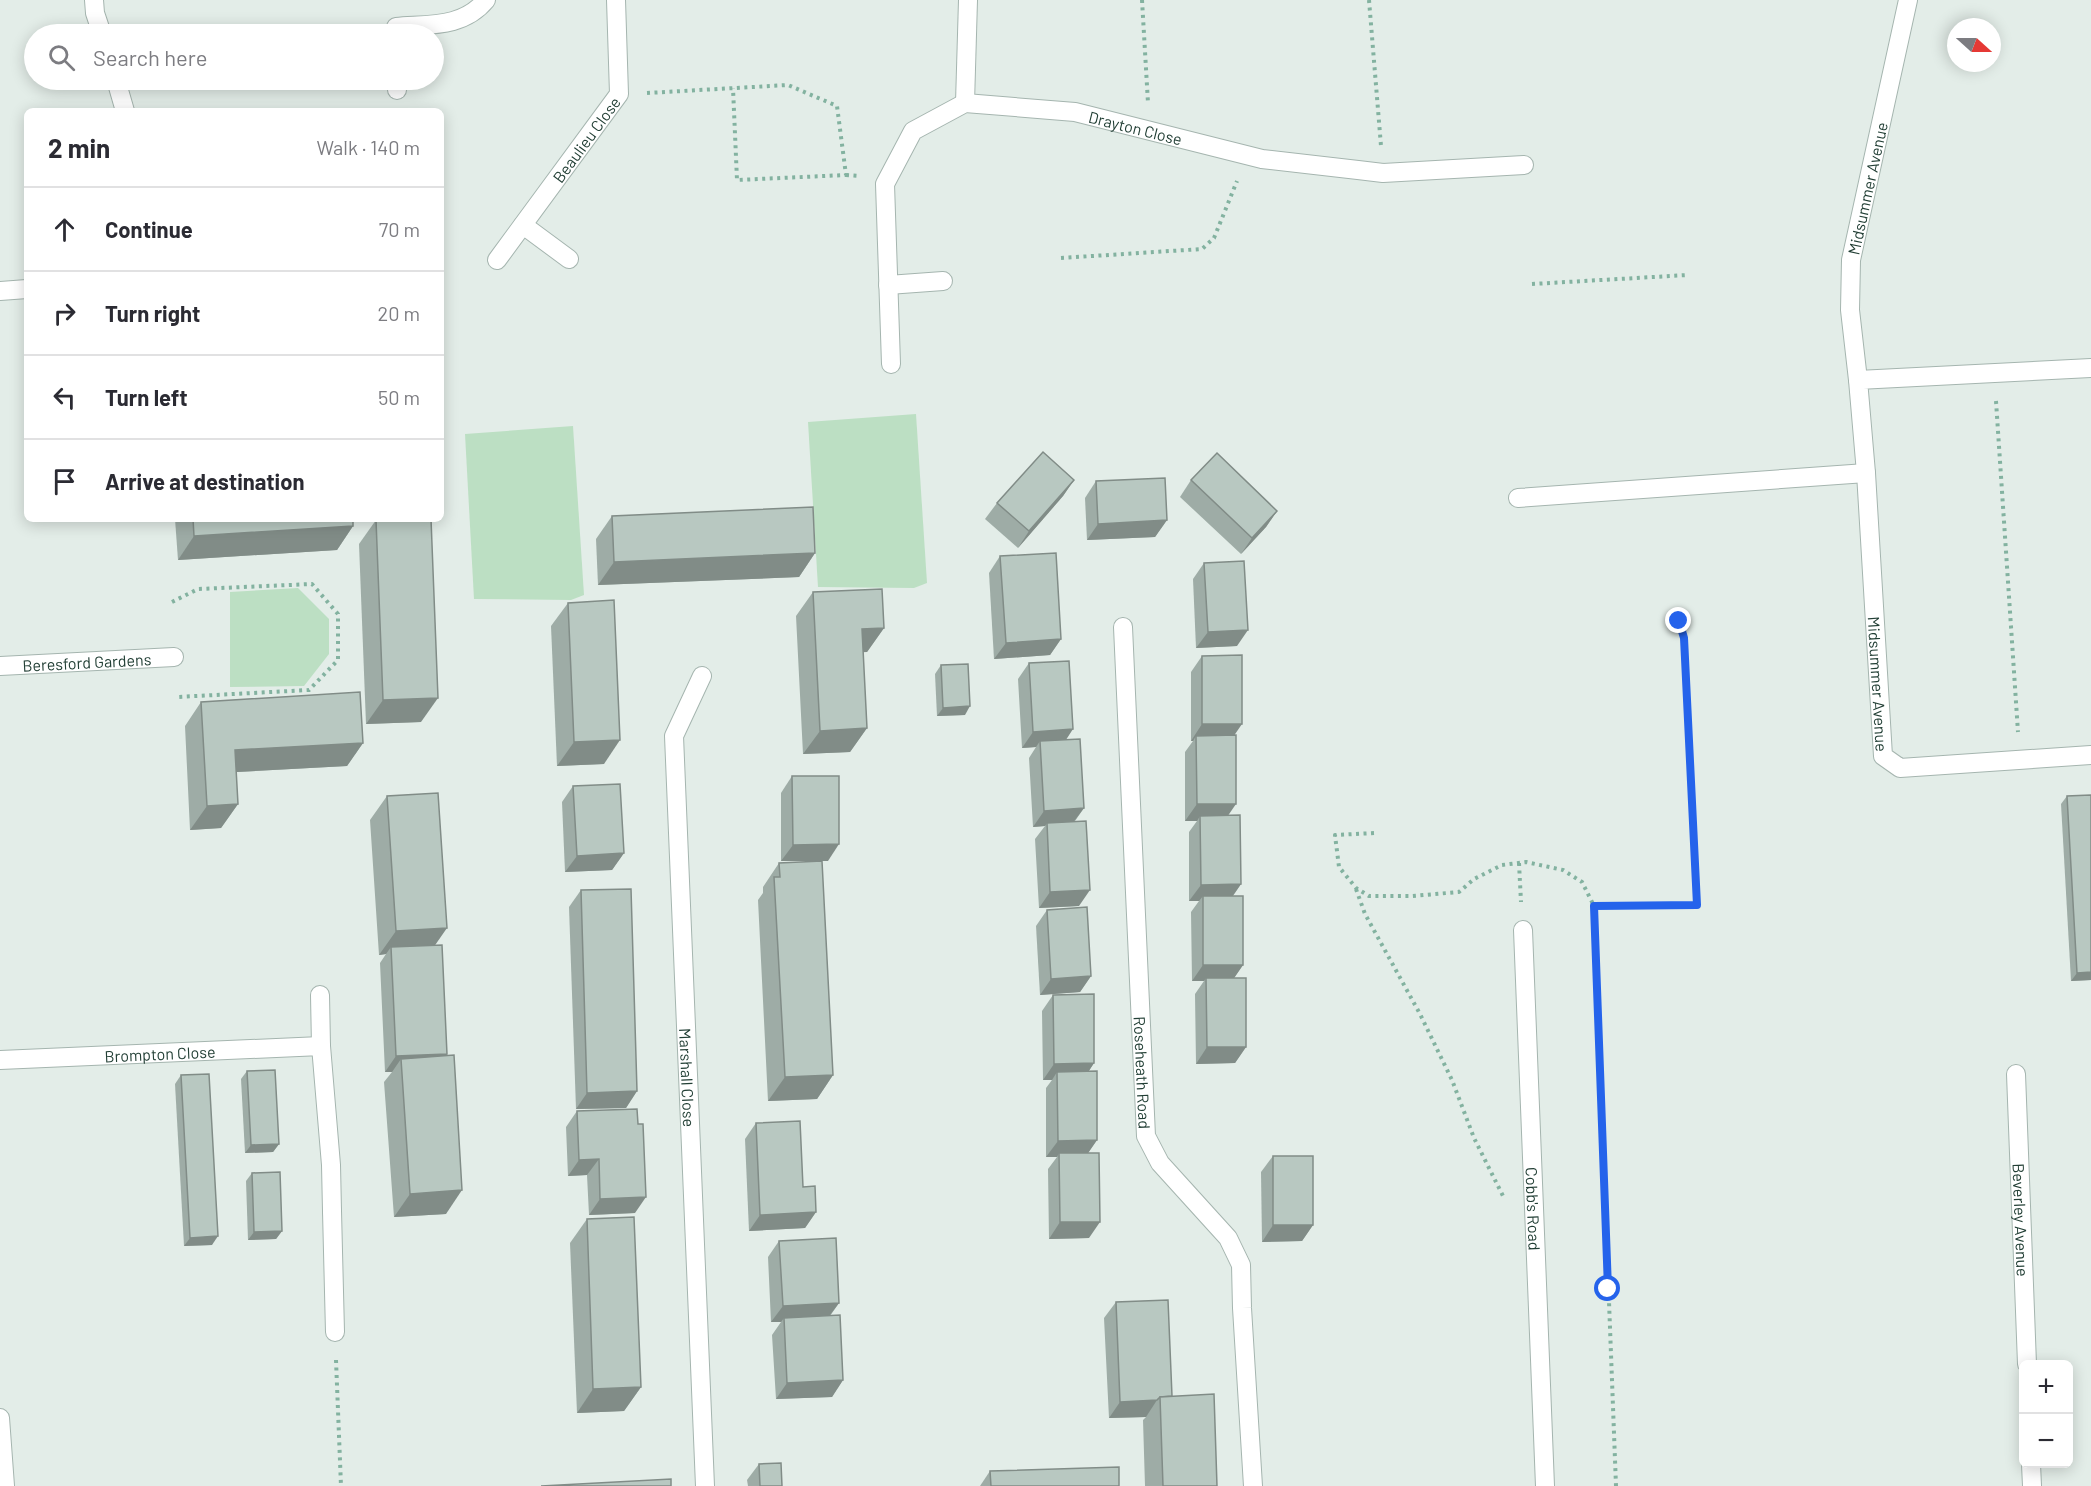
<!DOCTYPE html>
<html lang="en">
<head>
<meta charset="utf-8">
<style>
	:root { --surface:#fff; --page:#f2f2f3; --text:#2b2b33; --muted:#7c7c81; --line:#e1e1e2 }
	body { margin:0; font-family:Barlow,sans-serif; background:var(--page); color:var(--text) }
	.controls { position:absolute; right:18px; bottom:18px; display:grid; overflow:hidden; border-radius:9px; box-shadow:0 3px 15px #0003 }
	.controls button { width:54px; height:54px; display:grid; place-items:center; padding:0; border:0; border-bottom:2px solid var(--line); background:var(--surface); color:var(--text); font:30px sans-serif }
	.compass { position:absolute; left:1947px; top:18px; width:54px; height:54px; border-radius:50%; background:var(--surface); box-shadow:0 3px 15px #0003; rotate:111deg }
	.stop { position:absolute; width:18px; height:18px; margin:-14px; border:4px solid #2563eb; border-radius:50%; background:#fff }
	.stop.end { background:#2563eb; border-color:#fff; box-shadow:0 2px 6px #0008 }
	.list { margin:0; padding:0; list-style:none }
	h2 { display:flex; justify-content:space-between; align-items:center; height:78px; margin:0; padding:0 24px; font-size:26px }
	h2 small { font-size:20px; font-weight:400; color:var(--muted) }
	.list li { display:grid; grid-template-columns:39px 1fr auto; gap:18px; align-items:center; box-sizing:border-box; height:84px; padding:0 24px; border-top:2px solid var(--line) }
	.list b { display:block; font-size:22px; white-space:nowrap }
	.list em { font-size:20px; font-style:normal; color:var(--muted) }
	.icon { flex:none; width:33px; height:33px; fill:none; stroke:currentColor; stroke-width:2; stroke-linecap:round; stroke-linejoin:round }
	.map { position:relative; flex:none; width:2091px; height:1486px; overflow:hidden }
	.search { position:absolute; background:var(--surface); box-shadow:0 3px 15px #0003; left:24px; top:24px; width:420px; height:66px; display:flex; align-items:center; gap:15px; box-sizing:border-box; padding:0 21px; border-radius:33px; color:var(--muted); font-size:22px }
	.panel { position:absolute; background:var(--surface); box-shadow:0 3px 15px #0003; left:24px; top:108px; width:420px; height:414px; border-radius:9px }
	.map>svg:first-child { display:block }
	.green { fill:#bcdfc3 }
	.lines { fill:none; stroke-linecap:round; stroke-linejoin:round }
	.service-casing { stroke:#a5b5af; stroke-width:20 }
	.minor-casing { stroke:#a5b5af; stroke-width:20 }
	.path { stroke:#83b2a0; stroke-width:4; stroke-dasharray:3 4.5; stroke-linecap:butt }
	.service { stroke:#fff; stroke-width:18 }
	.minor { stroke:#fff; stroke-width:18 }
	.wall { fill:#9eaca6 }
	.shaded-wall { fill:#818c87 }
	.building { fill:#b8c8c1; stroke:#818c87; stroke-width:1.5 }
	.route { stroke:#2563eb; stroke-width:8 }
	.labels { text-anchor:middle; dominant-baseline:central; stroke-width:6; stroke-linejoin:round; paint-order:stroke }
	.street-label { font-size:16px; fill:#223f35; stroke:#f4faf6 }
</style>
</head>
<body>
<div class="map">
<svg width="2091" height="1486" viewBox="0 0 2091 1486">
	<rect width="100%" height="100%" fill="#e3ede8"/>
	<g class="green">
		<path d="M916,414L927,583L914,588L818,587L808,422Z"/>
		<path d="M573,426L584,595L571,600L474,599L465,434Z"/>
		<path d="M298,588L329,619V654L304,686L230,687V592Z"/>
	</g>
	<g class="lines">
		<defs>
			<path id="service" d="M332,1211L335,1332"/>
			<g id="minor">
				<path d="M94,0L95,13L102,34"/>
				<path d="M396,34V27C429,24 463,28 486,0"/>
				<path d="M116,80L125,111"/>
				<path d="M397,80V90"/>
				<path d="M965,103L968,0"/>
				<path d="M523,225L569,259"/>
				<path id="s1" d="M497,260L619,94L616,0"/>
				<path d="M888,285L943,281"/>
				<path d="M0,291L27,289"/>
				<path id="s2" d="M891,364L885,184L913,131L965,103L1075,112L1262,159L1358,170L1383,173L1524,165"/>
				<path id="s3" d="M2091,368L1858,380L1866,473L1883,756L1900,768L2091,755"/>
				<path id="s4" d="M1858,380L1850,310L1851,260L1908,0"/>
				<path d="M1518,498L1866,473"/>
				<path id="s5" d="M1123,627L1146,1136L1160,1163L1228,1238L1241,1265L1242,1308L1253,1486"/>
				<path id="s6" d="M0,666L174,657"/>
				<path id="s7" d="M702,676L674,736L705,1486"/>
				<path id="s8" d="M1523,930L1545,1486"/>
				<path d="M320,995L321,1046"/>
				<path id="s9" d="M0,1060L321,1046L331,1165L332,1211"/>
				<path id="s10" d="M2016,1074L2027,1364"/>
				<path d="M0,1418L5,1486"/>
				<path d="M2031,1464L2032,1486"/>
			</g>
		</defs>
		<use href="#service" class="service-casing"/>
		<use href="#minor" class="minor-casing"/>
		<g class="path">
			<path d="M1142,0L1148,103"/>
			<path d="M1369,0L1381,146"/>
			<path d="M647,93L788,85L837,106L846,175L737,180L733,88"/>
			<path d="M846,175L860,176"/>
			<path d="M1061,258L1202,249L1214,238L1237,181"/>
			<path d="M1532,284L1688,275"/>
			<path d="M1996,401L2018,732"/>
			<path d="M172,602L198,589L312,584L338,614V660L309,690L177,697"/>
			<path d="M1374,833L1335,835L1339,867L1356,888L1369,896H1412L1459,892L1474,879L1502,865L1526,862L1563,870L1582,882L1594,906L1697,905L1684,638L1679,621"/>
			<path d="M1519,863L1521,902"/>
			<path d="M1356,889L1365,914L1420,1014L1452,1080L1474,1138L1504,1198"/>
			<path d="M1594,906L1616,1486"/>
			<path d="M336,1360L341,1486"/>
		</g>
		<use href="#service" class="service"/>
		<use href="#minor" class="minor"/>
	</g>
	<g class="wall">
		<path d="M1074,480L1063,496L1018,548L985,519L997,503Z"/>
		<path d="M1191,480L1277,511L1266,527L1241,554L1180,497Z"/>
		<path d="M1096,481L1167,520L1155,537L1087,540L1085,498Z"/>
		<path d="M612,516L815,553L799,577L598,585L596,539Z"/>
		<path d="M175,519H353V526L337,550L178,560Z"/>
		<path d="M376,520L421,722L366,724L359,544Z"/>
		<path d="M1000,556L1061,639L1050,655L994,659L989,573Z"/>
		<path d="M1204,563L1237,646L1196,648L1193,579Z"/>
		<path d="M813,592L884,628L867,652H863L867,728L850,752L803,754L796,616Z"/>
		<path d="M568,603L604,764L557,766L551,626Z"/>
		<path d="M1202,656L1235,735L1228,816L1241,884L1233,896L1243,965L1234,978L1246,1047L1235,1063L1196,1064L1195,994L1204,981H1192L1191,912L1199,901H1189V832L1197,821H1185V752L1193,741H1191V672Z"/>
		<path d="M1029,663L1066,740L1084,808L1075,821L1079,906L1039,908L1035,839L1045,826L1033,827L1029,758L1036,747L1022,748L1018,679Z"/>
		<path d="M941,665L965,715L937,716L935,674Z"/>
		<path d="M201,702L363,743L347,766L236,772L238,804L221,828L190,830L185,726Z"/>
		<path d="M792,776L828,861H781V793Z"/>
		<path d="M573,786L624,853L612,870L565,872L562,802Z"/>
		<path d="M387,796L435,945L447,1054L446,1056V1214L394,1217L384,1082L392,1072H385L380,963L386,954L379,955L370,820Z"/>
		<path d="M2067,796L2091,980L2071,981L2061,804Z"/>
		<path d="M779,863L833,1075L817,1099L768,1101L758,900L763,893V887Z"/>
		<path d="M581,890L637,1091L626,1108L576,1109L569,907Z"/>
		<path d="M1047,910L1091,976L1080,992L1040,995L1036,926Z"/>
		<path d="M1053,995L1094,1063L1088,1072L1097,1140L1088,1153L1089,1238L1049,1239L1048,1169L1057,1157H1046V1088L1052,1080H1043L1042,1011Z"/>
		<path d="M247,1071L279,1144L273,1152L245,1153L241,1079Z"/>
		<path d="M181,1075L212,1245L184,1246L175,1084Z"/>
		<path d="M577,1111L635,1213L589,1215L587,1175L568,1176L566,1127Z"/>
		<path d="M756,1123L803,1187L816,1212L805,1228L749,1231L745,1139Z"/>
		<path d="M1273,1156L1313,1225L1302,1241L1262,1242L1261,1172Z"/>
		<path d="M252,1173L282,1231L276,1239L248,1240L246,1181Z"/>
		<path d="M587,1219L641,1387L624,1411L577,1413L570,1243Z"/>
		<path d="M779,1241L839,1303L830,1316L843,1380L832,1397L776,1399L772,1335L781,1322H771L768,1257Z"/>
		<path d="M1116,1302L1172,1396L1217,1486H1145L1143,1420L1146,1417L1109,1418L1104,1318Z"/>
		<path d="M759,1464L782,1486H748L747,1480Z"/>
		<path d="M990,1471L1119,1486H980Z"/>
	</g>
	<g class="shaded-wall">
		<path d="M1074,480L1063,496L1018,548L1029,531Z"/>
		<path d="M1277,511L1266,527L1241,554L1252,538Z"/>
		<path d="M1167,520L1155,537L1087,540L1098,524Z"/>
		<path d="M353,526L337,550L178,560L194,536Z"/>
		<path d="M815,553L799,577L598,585L614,562Z"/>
		<path d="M884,628L867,652L845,653L862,629Z"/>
		<path d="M1248,630L1237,646L1196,648L1208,632Z"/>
		<path d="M1061,639L1050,655L994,659L1006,643Z"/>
		<path d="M438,698L421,722L366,724L383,700Z"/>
		<path d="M970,706L965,715L937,716L943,708Z"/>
		<path d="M1202,724H1242L1231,740L1196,736L1193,741H1191Z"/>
		<path d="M867,728L850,752L803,754L820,731Z"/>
		<path d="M1073,729L1062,746L1040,741L1036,747L1022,748L1033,732Z"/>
		<path d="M620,740L604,764L557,766L574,742Z"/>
		<path d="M363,743L347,766L218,773L235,750Z"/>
		<path d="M238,804L221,828L190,830L207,806Z"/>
		<path d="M1197,804H1236L1225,820L1200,816L1197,821H1185Z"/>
		<path d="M1084,808L1072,824L1047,823L1045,826L1033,827L1044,811Z"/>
		<path d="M839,844L828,861H781L793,845Z"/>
		<path d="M624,853L612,870L565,872L577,856Z"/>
		<path d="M1241,884L1229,901L1203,896L1199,901H1189L1201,885Z"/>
		<path d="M1090,890L1079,906L1039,908L1050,892Z"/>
		<path d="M447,928L431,951L391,947L386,954L379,955L396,931Z"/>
		<path d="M1203,965H1243L1232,981L1206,978L1204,981H1192Z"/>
		<path d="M2091,972V980L2071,981L2077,973Z"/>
		<path d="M1091,976L1080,992L1040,995L1051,979Z"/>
		<path d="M1207,1047H1246L1235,1063L1196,1064Z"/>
		<path d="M447,1054L436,1070L401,1059L392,1072H385L396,1056Z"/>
		<path d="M1094,1063L1083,1080L1057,1072L1052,1080H1043L1054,1064Z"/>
		<path d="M833,1075L817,1099L768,1101L785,1077Z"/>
		<path d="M637,1091L626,1108L576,1109L587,1093Z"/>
		<path d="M1097,1140L1086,1156L1059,1153L1057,1157H1046L1058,1141Z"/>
		<path d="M279,1144L273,1152L245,1153L251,1145Z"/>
		<path d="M599,1159L587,1175L568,1176L579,1160Z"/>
		<path d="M462,1190L446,1214L394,1217L410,1194Z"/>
		<path d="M646,1197L635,1213L589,1215L600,1199Z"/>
		<path d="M816,1212L805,1228L749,1231L760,1215Z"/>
		<path d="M1060,1222H1100L1089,1238L1049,1239Z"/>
		<path d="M1273,1225H1313L1302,1241L1262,1242Z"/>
		<path d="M282,1231L276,1239L248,1240L254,1232Z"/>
		<path d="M218,1236L212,1245L184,1246L190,1238Z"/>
		<path d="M839,1303L827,1319L784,1318L781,1322H771L783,1306Z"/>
		<path d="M843,1380L832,1397L776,1399L787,1383Z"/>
		<path d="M641,1387L624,1411L577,1413L593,1389Z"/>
		<path d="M1157,1400L1146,1417L1109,1418L1120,1402Z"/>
	</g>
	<g class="building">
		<path d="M1043,452L1074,480L1029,531L997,503Z"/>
		<path d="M1217,453L1277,511L1252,538L1191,480Z"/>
		<path d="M1165,478L1167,520L1098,524L1096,481Z"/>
		<path d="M813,507L815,553L614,562L612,516Z"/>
		<path d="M193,519H353V526L194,536Z"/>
		<path d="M407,519H431L438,698L383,700L376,520Z"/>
		<path d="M1056,553L1061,639L1006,643L1000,556Z"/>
		<path d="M1244,561L1248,630L1208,632L1204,563Z"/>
		<path d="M882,589L884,628L862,629L867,728L820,731L813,592Z"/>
		<path d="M614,600L620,740L574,742L568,603Z"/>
		<path d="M1242,655V724H1202V656Z"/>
		<path d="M1069,661L1073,729L1033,732L1029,663Z"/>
		<path d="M968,664L970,706L943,708L941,665Z"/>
		<path d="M360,692L363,743L235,750L238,804L207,806L201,702Z"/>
		<path d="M1236,735V804H1197L1196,736Z"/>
		<path d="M1080,739L1084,808L1044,811L1040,741Z"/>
		<path d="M792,776H839V844L793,845Z"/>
		<path d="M620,784L624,853L577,856L573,786Z"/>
		<path d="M438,793L447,928L396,931L387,796Z"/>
		<path d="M2091,795V972L2077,973L2067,796Z"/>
		<path d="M1240,815L1241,884L1201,885L1200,816Z"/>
		<path d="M1086,821L1090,890L1050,892L1047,823Z"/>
		<path d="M822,861L833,1075L785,1077L774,877H780L779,863Z"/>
		<path d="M631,889L637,1091L587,1093L581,890Z"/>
		<rect x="1203" y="896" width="40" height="69"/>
		<path d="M1087,907L1091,976L1051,979L1047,910Z"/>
		<path d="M442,945L447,1054L396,1056L391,947Z"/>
		<path d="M1206,978H1246V1047H1207Z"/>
		<path d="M1094,994V1063L1054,1064L1053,995Z"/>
		<path d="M454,1055L462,1190L410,1194L401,1059Z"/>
		<path d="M275,1070L279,1144L251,1145L247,1071Z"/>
		<path d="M1097,1071V1140L1058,1141L1057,1072Z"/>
		<path d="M209,1074L218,1236L190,1238L181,1075Z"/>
		<path d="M637,1109L638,1124H643L646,1197L600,1199L599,1159L579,1160L577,1111Z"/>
		<path d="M800,1121L803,1187L815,1186L816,1212L760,1215L756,1123Z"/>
		<path d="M1059,1153H1099L1100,1222H1060Z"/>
		<rect x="1273" y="1156" width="40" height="69"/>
		<path d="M280,1172L282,1231L254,1232L252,1173Z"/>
		<path d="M634,1217L641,1387L593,1389L587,1219Z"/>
		<path d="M836,1238L839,1303L783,1306L779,1241Z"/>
		<path d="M1168,1300L1172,1396L1160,1397L1157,1400L1120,1402L1116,1302Z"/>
		<path d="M840,1315L843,1380L787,1383L784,1318Z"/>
		<path d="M1214,1394L1217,1486H1163L1160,1397Z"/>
		<path d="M781,1463L782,1486H760L759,1464Z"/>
		<path d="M1119,1467V1486H991L990,1471Z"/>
		<path d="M671,1479V1486H541Z"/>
	</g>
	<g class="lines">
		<path class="route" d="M1608,1289L1594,906L1697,905L1684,638L1679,621"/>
	</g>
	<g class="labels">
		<g class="street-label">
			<text stroke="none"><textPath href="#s2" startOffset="472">Drayton Close</textPath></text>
			<text stroke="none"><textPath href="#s1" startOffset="150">Beaulieu Close</textPath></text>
			<text stroke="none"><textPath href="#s4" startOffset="194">Midsummer Avenue</textPath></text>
			<text stroke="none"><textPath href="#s6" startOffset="87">Beresford Gardens</textPath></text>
			<text stroke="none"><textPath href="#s3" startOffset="538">Midsummer Avenue</textPath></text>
			<text stroke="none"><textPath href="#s9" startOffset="160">Brompton Close</textPath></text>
			<text stroke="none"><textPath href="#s5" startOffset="446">Roseheath Road</textPath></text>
			<text stroke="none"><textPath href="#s7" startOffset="408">Marshall Close</textPath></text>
			<text stroke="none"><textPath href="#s8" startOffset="279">Cobb's Road</textPath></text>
			<text stroke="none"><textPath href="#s10" startOffset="146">Beverley Avenue</textPath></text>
		</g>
	</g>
</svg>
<div class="controls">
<button>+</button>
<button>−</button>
</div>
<svg class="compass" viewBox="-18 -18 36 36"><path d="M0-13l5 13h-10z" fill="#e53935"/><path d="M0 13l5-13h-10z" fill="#7c7c81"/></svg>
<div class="stop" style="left:1608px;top:1289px"></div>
<div class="stop end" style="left:1679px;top:621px"></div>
<div class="search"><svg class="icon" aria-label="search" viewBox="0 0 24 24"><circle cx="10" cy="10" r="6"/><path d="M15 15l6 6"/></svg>Search here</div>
<section class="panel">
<h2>2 min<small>Walk · 140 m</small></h2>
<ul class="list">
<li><svg class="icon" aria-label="ahead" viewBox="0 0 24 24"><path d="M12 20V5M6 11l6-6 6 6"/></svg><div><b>Continue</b></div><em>70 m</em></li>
<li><svg class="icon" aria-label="right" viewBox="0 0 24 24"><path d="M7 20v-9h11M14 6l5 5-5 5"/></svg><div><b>Turn right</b></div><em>20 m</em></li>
<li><svg class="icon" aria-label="left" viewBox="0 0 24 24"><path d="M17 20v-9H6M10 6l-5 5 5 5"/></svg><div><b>Turn left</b></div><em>50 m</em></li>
<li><svg class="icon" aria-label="arrive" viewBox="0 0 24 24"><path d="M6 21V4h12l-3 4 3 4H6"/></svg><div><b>Arrive at destination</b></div></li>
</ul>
</section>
</div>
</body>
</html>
